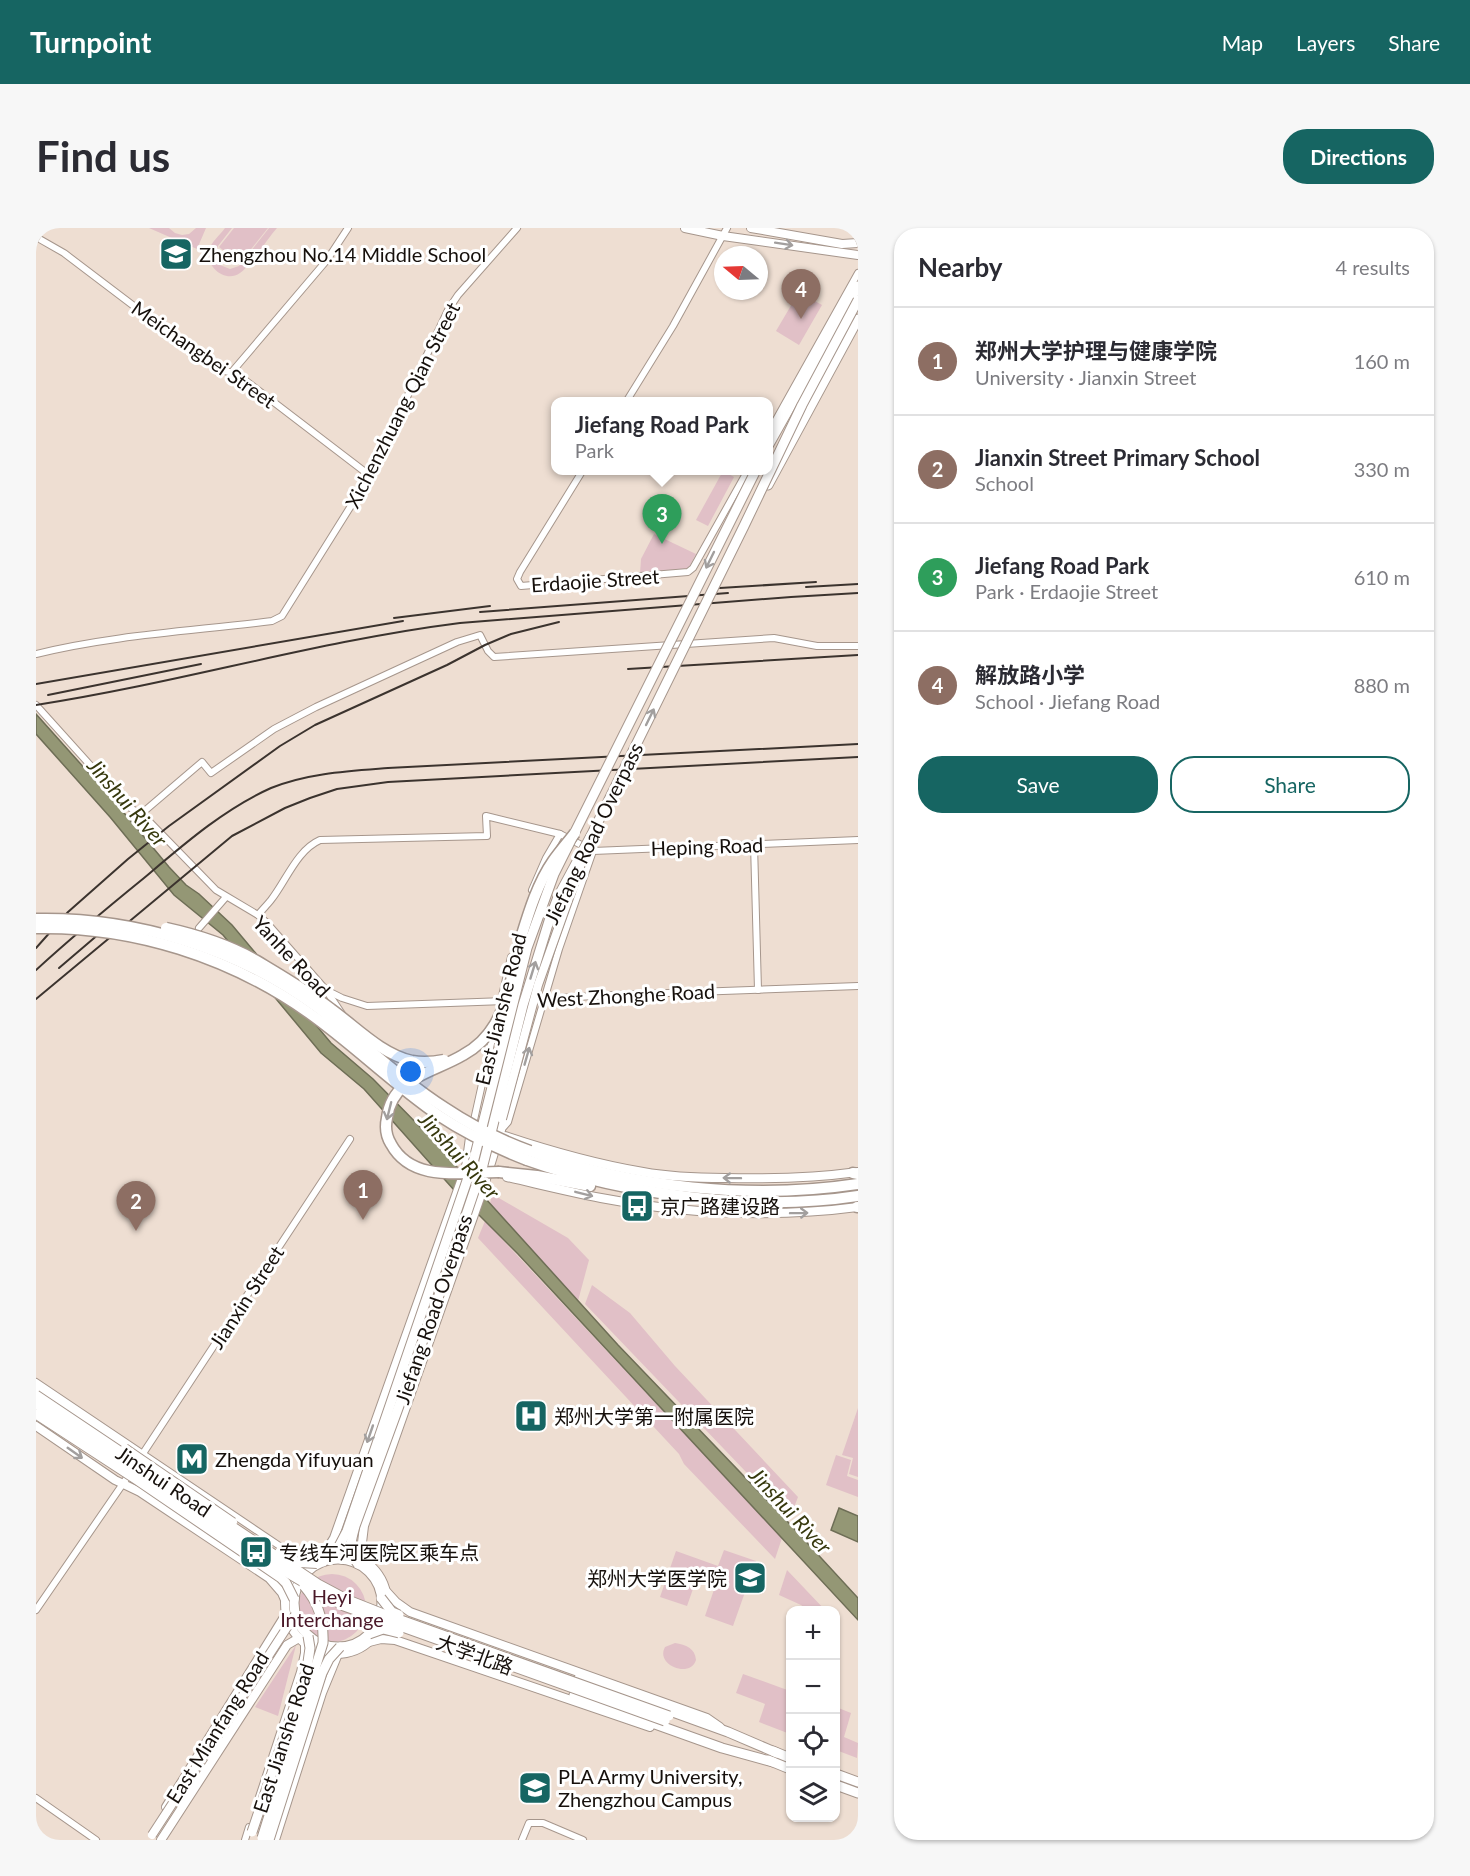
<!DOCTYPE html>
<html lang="en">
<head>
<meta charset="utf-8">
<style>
	:root { --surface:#fff; --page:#f7f7f7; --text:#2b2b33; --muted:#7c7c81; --line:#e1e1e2; --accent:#166562 }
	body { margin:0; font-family:Lato,"Noto Sans SC",sans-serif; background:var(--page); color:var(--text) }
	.controls { position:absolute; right:18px; bottom:18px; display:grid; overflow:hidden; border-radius:12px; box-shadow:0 2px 4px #0004 }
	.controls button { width:54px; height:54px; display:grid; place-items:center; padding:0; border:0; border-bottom:2px solid var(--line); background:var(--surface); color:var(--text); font:30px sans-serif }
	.compass { position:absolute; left:678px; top:18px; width:54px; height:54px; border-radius:50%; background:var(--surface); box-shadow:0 2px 4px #0004; rotate:289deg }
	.you { position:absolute; left:375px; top:844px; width:21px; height:21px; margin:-15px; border:4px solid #fff; border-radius:50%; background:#1a73e8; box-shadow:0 0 0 9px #1a73e833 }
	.badge { display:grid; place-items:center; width:39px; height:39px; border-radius:50%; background:var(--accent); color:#fff; font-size:20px; font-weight:700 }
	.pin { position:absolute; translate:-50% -50px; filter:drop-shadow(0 2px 3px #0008) }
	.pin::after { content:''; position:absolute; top:32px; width:21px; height:18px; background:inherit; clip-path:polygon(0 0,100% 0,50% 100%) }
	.popup { position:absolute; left:515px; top:169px; width:222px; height:78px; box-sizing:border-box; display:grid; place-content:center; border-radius:12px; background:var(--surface); filter:drop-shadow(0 2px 4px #0005); font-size:20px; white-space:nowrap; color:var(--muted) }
	.popup b { font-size:22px; color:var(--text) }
	.popup::after { content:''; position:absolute; left:50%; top:100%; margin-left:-12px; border:12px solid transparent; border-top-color:var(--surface) }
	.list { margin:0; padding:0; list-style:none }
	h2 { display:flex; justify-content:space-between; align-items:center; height:78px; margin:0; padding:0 24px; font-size:26px }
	h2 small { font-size:20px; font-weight:400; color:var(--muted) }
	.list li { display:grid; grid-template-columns:39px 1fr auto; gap:18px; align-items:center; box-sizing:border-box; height:108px; padding:0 24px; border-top:2px solid var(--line) }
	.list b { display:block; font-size:22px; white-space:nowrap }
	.list p { margin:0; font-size:20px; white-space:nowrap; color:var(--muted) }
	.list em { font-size:20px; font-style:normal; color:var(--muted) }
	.actions { display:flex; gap:12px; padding:18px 24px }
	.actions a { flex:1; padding:14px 0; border:2px solid var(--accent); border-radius:24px; text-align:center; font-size:21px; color:var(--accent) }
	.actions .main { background:var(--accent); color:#fff }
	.icon { flex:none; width:33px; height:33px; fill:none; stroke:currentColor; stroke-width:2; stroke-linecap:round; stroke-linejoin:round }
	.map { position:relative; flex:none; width:822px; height:1612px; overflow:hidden; border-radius:24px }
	header { display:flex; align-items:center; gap:36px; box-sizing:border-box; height:84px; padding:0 30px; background:var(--accent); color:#fff }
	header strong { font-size:28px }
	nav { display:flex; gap:33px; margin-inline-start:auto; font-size:21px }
	.intro { display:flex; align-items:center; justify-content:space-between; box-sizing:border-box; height:144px; padding:0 36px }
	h1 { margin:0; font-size:42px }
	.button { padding:15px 27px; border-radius:24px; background:var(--accent); color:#fff; font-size:21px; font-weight:700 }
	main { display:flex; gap:36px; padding:0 36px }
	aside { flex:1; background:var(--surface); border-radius:24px; box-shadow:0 2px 4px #0004 }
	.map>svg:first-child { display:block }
	.green { fill:#e1c0c7 }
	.water { fill:#949775; stroke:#6e6e56; stroke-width:1.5 }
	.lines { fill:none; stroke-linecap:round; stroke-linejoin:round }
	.street-casing { stroke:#a6968c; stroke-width:8 }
	.secondary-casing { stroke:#a6968c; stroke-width:10 }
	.primary-casing { stroke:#a6968c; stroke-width:11 }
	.highway-casing { stroke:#a6968c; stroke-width:13 }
	.street { stroke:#fff; stroke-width:6 }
	.secondary { stroke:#fff; stroke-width:8 }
	.primary { stroke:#fff; stroke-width:9 }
	.highway { stroke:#fff; stroke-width:10 }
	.rail { stroke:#3b332e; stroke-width:2 }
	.secondary-bridge-casing { stroke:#a6968c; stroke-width:10; stroke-linecap:butt }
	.primary-bridge-casing { stroke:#a6968c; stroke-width:11; stroke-linecap:butt }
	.highway-bridge-casing { stroke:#a6968c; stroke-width:13; stroke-linecap:butt }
	.secondary-bridge { stroke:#fff; stroke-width:8 }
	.primary-bridge { stroke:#fff; stroke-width:9 }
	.highway-bridge { stroke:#fff; stroke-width:10 }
	.oneway { stroke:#a29f9e }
	.labels { text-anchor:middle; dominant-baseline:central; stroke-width:6; stroke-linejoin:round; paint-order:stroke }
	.poi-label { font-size:20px; fill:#16100c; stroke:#fff; text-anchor:start }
	.street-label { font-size:20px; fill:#16100c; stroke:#fff }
	.park-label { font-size:20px; fill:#4a1828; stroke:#fff }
	.water-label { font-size:21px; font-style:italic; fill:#36380d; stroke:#fff }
</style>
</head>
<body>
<header>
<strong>Turnpoint</strong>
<nav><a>Map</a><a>Layers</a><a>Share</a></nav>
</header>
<div class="intro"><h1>Find us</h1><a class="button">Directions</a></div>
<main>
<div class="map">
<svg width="822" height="1612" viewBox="0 0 822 1612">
	<rect width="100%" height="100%" fill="#eeded2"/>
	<g class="green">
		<path d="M113,0H133L139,5L146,7L153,6L160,0H170L161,21Z"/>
		<path d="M189,0H196L182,18L179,27L184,37L194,41L203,38L233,0H241C232,10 214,38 204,45C190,55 170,40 173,23C174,15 184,7 189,0Z"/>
		<path d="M198,0H232L204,35L183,19Z"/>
		<path d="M763,64L786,77L763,117L740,103Z"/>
		<path d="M687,243L698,249L672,298L660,292Z"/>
		<path d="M618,306L660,326L652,341L604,346L605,331Z"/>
		<path d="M456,966L532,1010L553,1032L542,1073L454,976Z"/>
		<path d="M449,993L746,1310L739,1331L648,1236L643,1226L442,1010Z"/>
		<path d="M556,1057L594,1085L639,1138L762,1269L754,1290L549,1076Z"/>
		<path d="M822,1180V1249L813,1246L817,1230L806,1227Z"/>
		<path d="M800,1227L815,1232L811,1248L822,1252V1269L790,1257Z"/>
		<path d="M688,1322L720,1333L697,1398L669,1388L683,1347L664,1341L651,1378L624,1369L640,1323L682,1338Z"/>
		<path d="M751,1342L789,1382H772L765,1377L743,1367Z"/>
		<circle cx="296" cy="1380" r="34"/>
		<path d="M639,1415C650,1417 659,1420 660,1432C654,1451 619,1437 629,1419Z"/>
		<path d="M260,1417L242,1488L219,1479Z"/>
		<path d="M707,1446L754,1463V1506L723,1494L729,1476L700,1465Z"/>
		<path d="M800,1479L815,1485L808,1509L822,1515L821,1530L800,1522Z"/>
	</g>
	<g class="water">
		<path d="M0,486L84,580L133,639L150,657L163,666L196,697L295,815L337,851L393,908L582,1117L751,1293L822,1370V1392L482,1026L418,962L328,861L285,825L187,707L138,667L74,589L0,506Z"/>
		<path d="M803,1280L822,1288V1314L795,1302Z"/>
	</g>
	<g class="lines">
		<defs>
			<g id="street">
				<path d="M0,9L28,25L169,132L185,142L201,146L333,247"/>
				<path d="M195,145L291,32L312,0"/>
				<path d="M590,174L637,98L691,0"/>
				<path d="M732,206L822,45"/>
				<path d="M547,242L484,344L481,351L485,358L652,344L657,340L712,242"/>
				<path d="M0,426C77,407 157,403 236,393L246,388L323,265L340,235L412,82L422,67L481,0"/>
				<path d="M0,477L91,578L108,588L180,662L222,687L230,694L290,762L306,786"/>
				<path d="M105,586L166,534L175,545L238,501L280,479L421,414L444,407L452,423L458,429L738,410L781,418H822"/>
				<path d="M718,616L722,762"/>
				<path d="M496,662L510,630L524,606"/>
				<path d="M222,687C226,682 231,677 235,672C250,653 261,622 284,612L451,608L450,588L524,606L557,623L822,612"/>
				<path d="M163,700L190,669"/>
				<path d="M290,762L306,770L331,778L469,773"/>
				<path d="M466,768L475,729"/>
				<path d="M485,772L577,767L822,758"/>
				<path d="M438,892L458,802"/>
				<path d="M465,902L472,894L523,721L557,623"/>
				<path d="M0,1154L257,1327L278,1329"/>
				<path d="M102,1233L314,911"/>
				<path d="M0,1382L95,1244"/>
				<path d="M0,1570L60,1612"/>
				<path d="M221,1575L264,1444L268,1425V1415"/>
				<path d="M209,1612L213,1599"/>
				<path d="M240,1612L287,1465L303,1426"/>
				<path d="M486,1612L493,1595H507L547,1612"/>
			</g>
			<g id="secondary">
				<path d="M649,0L687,8L822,27"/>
				<path d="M715,0L806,16L822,15"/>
				<path d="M469,908C514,923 560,936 607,944C634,949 662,950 689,950C734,951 778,950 822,944"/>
				<path d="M471,949C502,956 534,964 565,970C646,986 740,990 822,979"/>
				<path d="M0,1161L89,1220"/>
				<path d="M0,1198L79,1252L104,1264L233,1350L246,1365L249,1372"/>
				<circle cx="300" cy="1375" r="51"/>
				<path d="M284,1326L293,1318L298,1310L430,939L435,902"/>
				<path d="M331,1334L325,1323L328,1298L446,964L465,902L466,891"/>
				<path d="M350,1363L360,1374L374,1384L671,1490L684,1499"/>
				<path d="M333,1414L345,1411L359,1412L614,1499"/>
				<path d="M130,1579L250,1386"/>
				<path d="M125,1612L251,1417L263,1410"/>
			</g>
			<g id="primary">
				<path d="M732,218L822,58"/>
				<path d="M732,257L822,91"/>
				<circle cx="302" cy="1375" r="44"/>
				<path d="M543,1450L692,1504L741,1525"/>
				<path d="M538,1467L686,1520L737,1534"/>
				<path d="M737,1523L754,1530"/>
				<path d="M732,1532L754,1541"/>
				<path d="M800,1546L822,1554"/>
				<path d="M800,1557L822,1565"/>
			</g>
			<g id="highway">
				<path d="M494,923C595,960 716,972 822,956"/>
				<path d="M491,932C589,967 719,984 822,968"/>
				<path d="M463,944L501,948L554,958"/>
				<path d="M817,945L822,946"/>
				<path d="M821,979H822"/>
			</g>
		</defs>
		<use href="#street" class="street-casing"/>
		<use href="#secondary" class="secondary-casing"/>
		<use href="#primary" class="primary-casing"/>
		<use href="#highway" class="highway-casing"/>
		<use href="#street" class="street"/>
		<use href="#secondary" class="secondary"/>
		<use href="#primary" class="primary"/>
		<use href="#highway" class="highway"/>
		<g class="rail">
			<path d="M770,359L822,356"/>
			<path d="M684,360L780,354"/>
			<path d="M444,384L692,365"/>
			<path d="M358,390L454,378"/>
			<path d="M592,441L822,427"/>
			<path d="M0,456L367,393"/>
			<path d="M12,467L165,436"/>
			<path d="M0,477C143,455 281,413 424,395L755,369L822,365"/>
			<path d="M0,720L32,684L92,631L133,598L244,518L279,497L411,437L449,417L475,406L523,394"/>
			<path d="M23,740L64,705"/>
			<path d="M0,742C35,710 71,680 108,650C147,617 188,581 235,560C272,545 313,543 352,540L822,516"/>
			<path d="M0,771L196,608L249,580L274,570L301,561L352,554L822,529"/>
		</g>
		<defs>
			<g id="secondary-bridge">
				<path d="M466,891L502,757L550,622"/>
				<path d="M89,1220L197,1294"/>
				<path d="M243,1324L264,1335L281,1336"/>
				<path d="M116,1607L259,1387"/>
			</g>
			<g id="primary-bridge">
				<path d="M0,1167L282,1356L312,1372L345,1385L633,1488"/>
				<path d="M0,1176L252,1345L308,1378L629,1493"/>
				<path d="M0,1186L101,1252L245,1350L250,1355L258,1371"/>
				<path d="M287,1334L301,1322L311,1303L437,935L491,720L518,646L720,242"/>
				<path d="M322,1336C311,1323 315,1313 319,1298L398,1082L447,937L487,777L513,693L522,669L557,604L708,298L766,177L822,72"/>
				<path d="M345,1370L356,1384L363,1387"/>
				<path d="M333,1406L347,1401L363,1405"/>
				<path d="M216,1604L271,1441L274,1420L272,1408"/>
				<path d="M226,1610L287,1415C288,1393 283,1375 268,1358"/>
				<path d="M233,1612L286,1445L293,1431L304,1419"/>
			</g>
			<g id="highway-bridge">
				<path d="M0,691C99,689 201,720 281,779C324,812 364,851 409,880C436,898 464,912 494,923"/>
				<path d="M0,700C97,698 194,729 273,785C318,817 357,856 402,887C429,905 460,920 491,932"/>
				<path d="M130,700C162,707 193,717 221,733C246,748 272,763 295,781C320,799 345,826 376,833C387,835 398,834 408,832"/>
				<path d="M463,944C426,944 376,955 355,916C350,908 349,899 351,890C356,849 397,845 427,827C440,820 452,808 459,796C474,771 477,740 484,713C492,687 501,656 517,633C524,623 532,614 539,605"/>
			</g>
		</defs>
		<use href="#secondary-bridge" class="secondary-bridge-casing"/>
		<use href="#primary-bridge" class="primary-bridge-casing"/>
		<use href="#highway-bridge" class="highway-bridge-casing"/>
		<use href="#secondary-bridge" class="secondary-bridge"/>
		<use href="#primary-bridge" class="primary-bridge"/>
		<use href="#highway-bridge" class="highway-bridge"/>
	</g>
	<defs><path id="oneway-shaft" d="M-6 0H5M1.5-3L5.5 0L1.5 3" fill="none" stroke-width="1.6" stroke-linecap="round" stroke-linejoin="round" transform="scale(1.5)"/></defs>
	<g class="oneway">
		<use href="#oneway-shaft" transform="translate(748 16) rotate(9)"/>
		<use href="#oneway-shaft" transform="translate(674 332) rotate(116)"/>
		<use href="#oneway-shaft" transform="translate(614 489) rotate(-64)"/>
		<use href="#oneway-shaft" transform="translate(497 742) rotate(-73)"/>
		<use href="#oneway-shaft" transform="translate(491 828) rotate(-74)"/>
		<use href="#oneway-shaft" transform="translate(353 883) rotate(104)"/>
		<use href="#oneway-shaft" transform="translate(696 950) rotate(-179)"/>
		<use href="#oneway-shaft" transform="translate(548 966) rotate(14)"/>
		<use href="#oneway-shaft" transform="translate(763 985) rotate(-1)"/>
		<use href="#oneway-shaft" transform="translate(334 1206) rotate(109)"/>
		<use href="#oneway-shaft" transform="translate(39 1225) rotate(35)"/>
	</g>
	<defs>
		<symbol id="school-square" viewBox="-11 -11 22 22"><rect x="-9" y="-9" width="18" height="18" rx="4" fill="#166562" stroke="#fff"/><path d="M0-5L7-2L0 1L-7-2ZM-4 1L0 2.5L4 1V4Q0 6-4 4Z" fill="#fff"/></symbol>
		<symbol id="bus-square" viewBox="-11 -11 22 22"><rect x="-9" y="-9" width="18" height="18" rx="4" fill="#166562" stroke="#fff"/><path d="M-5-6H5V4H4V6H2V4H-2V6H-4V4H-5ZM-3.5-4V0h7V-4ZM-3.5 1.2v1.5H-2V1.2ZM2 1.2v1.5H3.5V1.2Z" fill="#fff"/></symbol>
		<symbol id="hospital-square" viewBox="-11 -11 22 22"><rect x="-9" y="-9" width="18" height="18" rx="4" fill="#166562" stroke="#fff"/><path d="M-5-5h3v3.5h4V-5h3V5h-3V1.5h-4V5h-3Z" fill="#fff"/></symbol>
		<symbol id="metro-square" viewBox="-11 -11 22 22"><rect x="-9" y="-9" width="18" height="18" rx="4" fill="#166562" stroke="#fff"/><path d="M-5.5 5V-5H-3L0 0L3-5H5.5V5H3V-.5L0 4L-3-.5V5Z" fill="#fff"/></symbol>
		<symbol id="university-square" viewBox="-11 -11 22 22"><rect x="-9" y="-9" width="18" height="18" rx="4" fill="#166562" stroke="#fff"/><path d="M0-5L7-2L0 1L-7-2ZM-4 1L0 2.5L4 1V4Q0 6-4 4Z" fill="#fff"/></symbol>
	</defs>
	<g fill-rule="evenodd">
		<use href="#school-square" x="121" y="7" width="38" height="38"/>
		<use href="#bus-square" x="582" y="959" width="38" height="38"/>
		<use href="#hospital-square" x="476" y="1169" width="38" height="38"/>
		<use href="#metro-square" x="137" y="1212" width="38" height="38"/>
		<use href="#bus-square" x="201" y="1305" width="38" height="38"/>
		<use href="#university-square" x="695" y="1331" width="38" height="38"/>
		<use href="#university-square" x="480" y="1541" width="38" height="38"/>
	</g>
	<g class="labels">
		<g class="poi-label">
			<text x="163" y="26">Zhengzhou No.14 Middle School</text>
			<text x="624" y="978">京广路建设路</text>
			<text x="518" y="1188">郑州大学第一附属医院</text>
			<text x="179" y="1231">Zhengda Yifuyuan</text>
			<text x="243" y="1324">专线车河医院区乘车点</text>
			<text x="691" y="1350" text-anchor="end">郑州大学医学院</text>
			<text x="522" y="1548">PLA Army University,<tspan x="522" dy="23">Zhengzhou Campus</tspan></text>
		</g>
		<g class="street-label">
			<text transform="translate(168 126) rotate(35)">Meichangbei Street</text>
			<text transform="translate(366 177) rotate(-63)">Xichenzhuang Qian Street</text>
			<text transform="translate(559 352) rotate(-4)">Erdaojie Street</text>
			<text transform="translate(557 605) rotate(-64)">Jiefang Road Overpass</text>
			<text transform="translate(671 618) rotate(-2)">Heping Road</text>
			<text transform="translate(256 728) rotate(47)">Yanhe Road</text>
			<text transform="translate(590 767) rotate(-3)">West Zhonghe Road</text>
			<text transform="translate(464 781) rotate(-76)">East Jianshe Road</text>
			<text transform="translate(210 1069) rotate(-57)">Jianxin Street</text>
			<text transform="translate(397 1081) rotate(-71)">Jiefang Road Overpass</text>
			<text transform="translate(128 1253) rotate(34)">Jinshui Road</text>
			<text transform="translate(439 1426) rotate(20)">大学北路</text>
			<text transform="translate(181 1499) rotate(-58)">East Mianfang Road</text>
			<text transform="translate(247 1510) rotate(-72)">East Jianshe Road</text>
		</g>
		<g class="park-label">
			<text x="296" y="1368">Heyi<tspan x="296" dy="23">Interchange</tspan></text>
		</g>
		<g class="water-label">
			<text transform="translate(92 574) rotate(49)">Jinshui River</text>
			<text transform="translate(424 927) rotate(48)">Jinshui River</text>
			<text transform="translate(755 1282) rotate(47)">Jinshui River</text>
		</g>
	</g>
</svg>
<div class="controls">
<button>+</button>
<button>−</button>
<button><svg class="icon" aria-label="locate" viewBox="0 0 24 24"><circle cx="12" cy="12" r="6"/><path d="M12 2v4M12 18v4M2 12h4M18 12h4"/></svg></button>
<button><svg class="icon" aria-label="layers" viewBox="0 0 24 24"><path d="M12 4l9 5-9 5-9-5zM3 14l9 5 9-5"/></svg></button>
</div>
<svg class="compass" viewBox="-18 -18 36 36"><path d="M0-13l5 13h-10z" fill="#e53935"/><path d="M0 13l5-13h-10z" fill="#7c7c81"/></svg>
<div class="you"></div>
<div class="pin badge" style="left:327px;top:992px;background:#8d6e63">1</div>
<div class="pin badge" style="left:100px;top:1003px;background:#8d6e63">2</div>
<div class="pin badge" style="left:626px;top:316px;background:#2e9e5b">3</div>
<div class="popup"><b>Jiefang Road Park</b>Park</div>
<div class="pin badge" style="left:765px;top:91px;background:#8d6e63">4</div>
</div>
<aside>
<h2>Nearby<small>4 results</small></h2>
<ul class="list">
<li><span class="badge" style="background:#8d6e63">1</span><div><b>郑州大学护理与健康学院</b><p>University · Jianxin Street</p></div><em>160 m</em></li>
<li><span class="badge" style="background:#8d6e63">2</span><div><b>Jianxin Street Primary School</b><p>School</p></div><em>330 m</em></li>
<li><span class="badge" style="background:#2e9e5b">3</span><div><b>Jiefang Road Park</b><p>Park · Erdaojie Street</p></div><em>610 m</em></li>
<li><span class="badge" style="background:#8d6e63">4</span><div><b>解放路小学</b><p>School · Jiefang Road</p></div><em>880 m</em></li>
</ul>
<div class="actions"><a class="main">Save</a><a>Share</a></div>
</aside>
</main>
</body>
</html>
